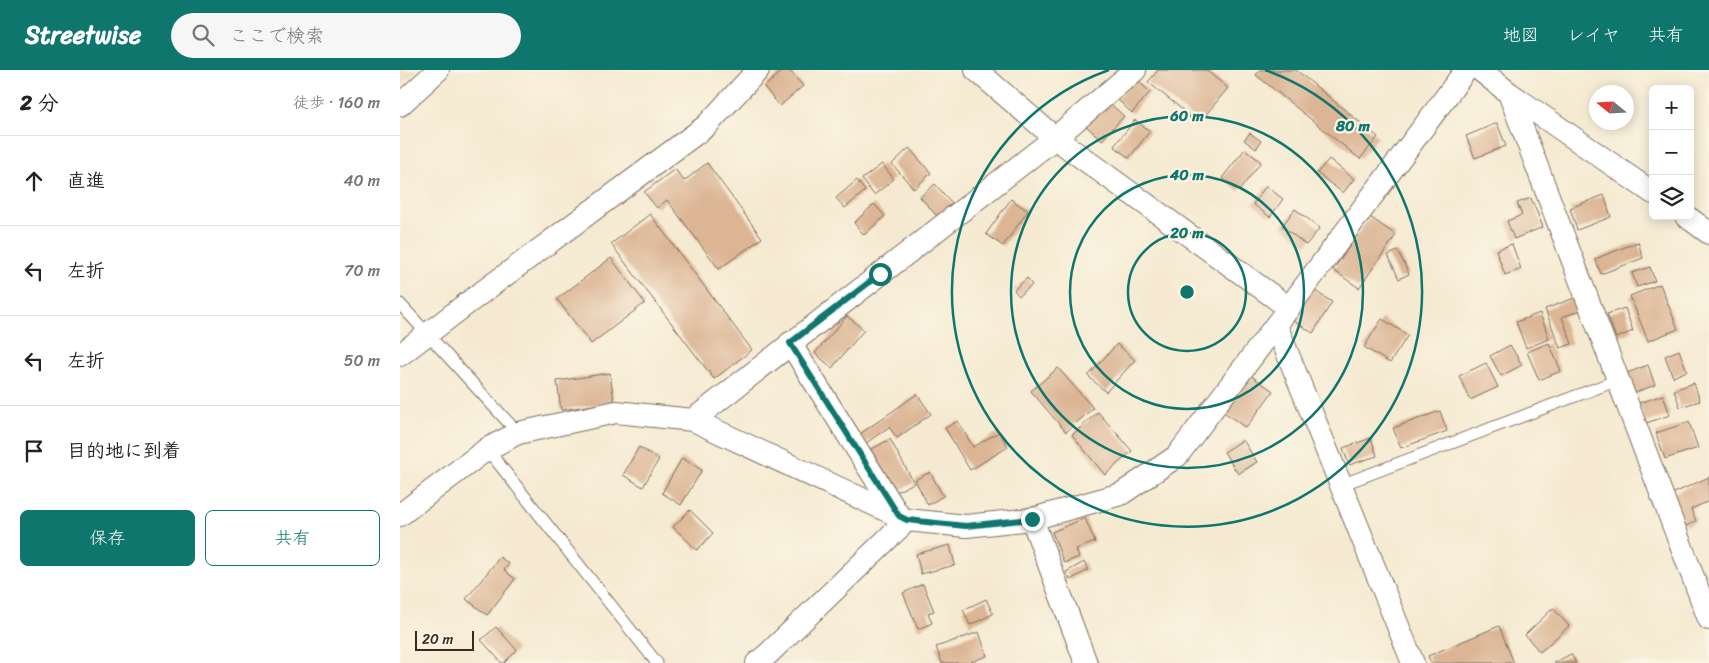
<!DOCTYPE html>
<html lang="ja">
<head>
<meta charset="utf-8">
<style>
	:root { --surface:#fff; --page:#f6f6f6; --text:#222; --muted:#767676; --line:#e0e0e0; --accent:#0f766e }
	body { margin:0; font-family:Sriracha,"Klee One",sans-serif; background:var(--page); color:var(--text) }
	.controls { position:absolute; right:15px; top:15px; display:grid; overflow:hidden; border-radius:8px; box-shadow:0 2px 12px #0003 }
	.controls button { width:45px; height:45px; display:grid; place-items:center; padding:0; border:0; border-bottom:1px solid var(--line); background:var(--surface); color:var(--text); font:25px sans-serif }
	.compass { position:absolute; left:1189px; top:15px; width:45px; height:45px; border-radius:50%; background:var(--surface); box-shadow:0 2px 12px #0003; rotate:288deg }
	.scale { position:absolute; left:15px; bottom:12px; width:59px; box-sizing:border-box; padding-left:5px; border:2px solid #3b2a1e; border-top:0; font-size:14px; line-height:18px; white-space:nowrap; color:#3b2a1e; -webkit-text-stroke:4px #fcf5e5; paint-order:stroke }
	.stop { position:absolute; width:15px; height:15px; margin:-11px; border:4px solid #0f766e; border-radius:50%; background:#fff }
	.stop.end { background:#0f766e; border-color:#fff; box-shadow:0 1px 5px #0008 }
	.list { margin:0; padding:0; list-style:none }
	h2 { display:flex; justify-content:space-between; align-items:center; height:65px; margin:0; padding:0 20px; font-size:21px }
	h2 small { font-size:16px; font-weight:400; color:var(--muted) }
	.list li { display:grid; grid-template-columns:32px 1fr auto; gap:15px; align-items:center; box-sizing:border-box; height:90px; padding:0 20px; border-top:1px solid var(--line) }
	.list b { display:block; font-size:19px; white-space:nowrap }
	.list em { font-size:16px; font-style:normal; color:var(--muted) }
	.actions { display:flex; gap:10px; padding:15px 20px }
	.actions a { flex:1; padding:11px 0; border:1px solid var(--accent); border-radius:8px; text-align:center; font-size:18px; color:var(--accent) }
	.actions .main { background:var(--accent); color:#fff }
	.icon { flex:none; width:28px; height:28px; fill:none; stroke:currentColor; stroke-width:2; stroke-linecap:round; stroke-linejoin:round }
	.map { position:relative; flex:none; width:1309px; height:593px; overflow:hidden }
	header { display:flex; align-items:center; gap:30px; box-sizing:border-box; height:70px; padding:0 25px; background:var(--accent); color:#fff }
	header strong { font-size:24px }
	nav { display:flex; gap:28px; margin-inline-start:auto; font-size:18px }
	.search { width:350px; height:45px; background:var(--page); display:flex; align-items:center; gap:12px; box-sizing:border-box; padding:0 18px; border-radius:28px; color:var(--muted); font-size:19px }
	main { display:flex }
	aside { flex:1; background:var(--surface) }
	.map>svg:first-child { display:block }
	.built { fill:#edd7ba }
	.building { fill:#dbb594 }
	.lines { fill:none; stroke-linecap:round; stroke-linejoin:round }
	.service-casing { stroke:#7c6d5d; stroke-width:13 }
	.minor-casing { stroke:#7c6d5d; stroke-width:24 }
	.service { stroke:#fff; stroke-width:11 }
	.minor { stroke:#fff; stroke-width:22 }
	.route { stroke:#0f766e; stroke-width:6 }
	.ring { fill:none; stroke:#0f766e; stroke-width:2.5 }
	.centre { fill:#0f766e; stroke:#fcf5e5; stroke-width:2.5 }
	.ring-label { font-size:15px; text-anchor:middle; font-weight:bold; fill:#0f766e; stroke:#fcf5e5; stroke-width:4.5; stroke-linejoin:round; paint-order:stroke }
</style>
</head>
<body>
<header>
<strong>Streetwise</strong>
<div class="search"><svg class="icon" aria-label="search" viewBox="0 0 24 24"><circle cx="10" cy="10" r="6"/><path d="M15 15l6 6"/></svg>ここで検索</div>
<nav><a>地図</a><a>レイヤ</a><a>共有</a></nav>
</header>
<main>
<aside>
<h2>2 分<small>徒歩 · 160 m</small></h2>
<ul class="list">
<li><svg class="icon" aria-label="ahead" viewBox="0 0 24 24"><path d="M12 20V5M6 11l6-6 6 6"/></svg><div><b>直進</b></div><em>40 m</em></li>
<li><svg class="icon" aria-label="left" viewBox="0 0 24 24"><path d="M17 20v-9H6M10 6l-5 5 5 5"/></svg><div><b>左折</b></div><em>70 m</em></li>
<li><svg class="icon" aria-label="left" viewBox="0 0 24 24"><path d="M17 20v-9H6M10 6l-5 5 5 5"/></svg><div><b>左折</b></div><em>50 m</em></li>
<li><svg class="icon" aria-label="arrive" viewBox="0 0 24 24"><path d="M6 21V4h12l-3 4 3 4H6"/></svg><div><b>目的地に到着</b></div></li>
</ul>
<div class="actions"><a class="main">保存</a><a>共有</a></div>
</aside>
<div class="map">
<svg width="1309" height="593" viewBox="0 0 1309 593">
	<rect width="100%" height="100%" fill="#fcf5e5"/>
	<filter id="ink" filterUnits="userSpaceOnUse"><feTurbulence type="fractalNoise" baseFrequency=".02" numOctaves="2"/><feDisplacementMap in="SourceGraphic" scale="10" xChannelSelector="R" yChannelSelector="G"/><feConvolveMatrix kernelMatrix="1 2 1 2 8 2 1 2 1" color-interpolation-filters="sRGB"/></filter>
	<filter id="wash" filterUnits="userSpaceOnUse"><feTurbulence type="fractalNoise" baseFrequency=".0096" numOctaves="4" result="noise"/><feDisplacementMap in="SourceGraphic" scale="20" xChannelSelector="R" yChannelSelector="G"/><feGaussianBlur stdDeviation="1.12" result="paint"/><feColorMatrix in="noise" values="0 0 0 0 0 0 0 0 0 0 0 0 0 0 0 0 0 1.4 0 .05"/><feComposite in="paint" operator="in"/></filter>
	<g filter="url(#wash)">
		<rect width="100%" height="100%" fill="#f5ead1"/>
		<path class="built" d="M0,0H18L0,16Z"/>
		<g id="blocks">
			<g class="building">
				<path d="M383,0H389L403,16L380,36L364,17Z"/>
				<path d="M758,0H806L828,18L799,53L748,12Z"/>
				<path d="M860,0H896L978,67L960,89L856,5Z"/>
				<path d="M736,9L750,22L732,43L717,29Z"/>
				<path d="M707,31L724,46L702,70L686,56Z"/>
				<path d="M735,50L750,61L729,88L714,76Z"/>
				<path d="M1097,53L1106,76L1075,88L1066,66Z"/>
				<path d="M850,63L861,71L856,79L844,70Z"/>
				<path d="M509,78L531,103L514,119L492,94Z"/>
				<path d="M845,79L861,92L839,121L822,108Z"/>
				<path d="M929,89L954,109L943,123L917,103Z"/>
				<path d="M307,93L362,168L319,199L267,130L257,138L244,122L275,99L284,111Z"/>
				<path d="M482,94L494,109L474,125L462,109Z"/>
				<path d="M457,110L465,121L445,138L436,128Z"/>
				<path d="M535,114L552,133L537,146L520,127Z"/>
				<path d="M866,116L883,129L870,147L853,134Z"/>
				<path d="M1204,125L1211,147L1177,160L1170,138Z"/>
				<path d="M1131,128L1143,157L1114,169L1107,151L1122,145L1117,133Z"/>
				<path d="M611,129L628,141L603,176L586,164Z"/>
				<path d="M474,134L485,146L464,165L454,153Z"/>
				<path d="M895,139L920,158L906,175L882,156Z"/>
				<path d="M250,144L352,280L314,309L211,174Z"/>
				<path d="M970,147L996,165L959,218L933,200Z"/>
				<path d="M1238,172L1243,188L1201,204L1195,189Z"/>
				<path d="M1112,174L1121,199L1105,205L1096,180Z"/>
				<path d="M998,181L1009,204L999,209L988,185Z"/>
				<path d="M211,188L245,233L191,274L157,229Z"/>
				<path d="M1250,197L1255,211L1237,217L1232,203Z"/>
				<path d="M627,208L632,215L619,226L614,220Z"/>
				<path d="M1260,214L1278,259L1248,271L1230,226Z"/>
				<path d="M912,219L932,232L913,263L892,250Z"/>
				<path d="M1177,227L1182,240L1162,247L1172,274L1160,278L1145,239Z"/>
				<path d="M1225,238L1233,261L1216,268L1207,244Z"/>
				<path d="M1140,243L1149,269L1126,278L1116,252Z"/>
				<path d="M447,246L464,260L432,298L415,283Z"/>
				<path d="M982,249L1008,265L990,293L964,277Z"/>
				<path d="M1149,273L1161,301L1139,310L1127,282Z"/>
				<path d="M717,274L735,290L706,322L688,306Z"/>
				<path d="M1110,275L1122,295L1101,306L1090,286Z"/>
				<path d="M1279,280L1287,301L1273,307L1265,286Z"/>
				<path d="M1086,293L1098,317L1070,330L1059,306Z"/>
				<path d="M1248,295L1255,315L1234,323L1227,303Z"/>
				<path d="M658,298L693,338L666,362L631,321Z"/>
				<path d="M210,303L214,332L161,340L157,311Z"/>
				<path d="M850,305L873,321L846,358L824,342Z"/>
				<path d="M1294,313L1300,331L1280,337L1274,320Z"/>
				<path d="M517,324L531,344L497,368L489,357L466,373L460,364Z"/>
				<path d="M1263,325L1270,345L1246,353L1239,333Z"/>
				<path d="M1040,341L1047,361L1001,378L993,358Z"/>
				<path d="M698,342L732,381L705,405L672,365Z"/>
				<path d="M558,351L573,377L599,362L608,377L570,400L545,358Z"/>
				<path d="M1289,352L1298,378L1265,389L1256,363Z"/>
				<path d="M971,368L977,386L949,395L943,378Z"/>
				<path d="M490,369L514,413L494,423L470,380Z"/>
				<path d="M843,370L857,392L838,404L824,382Z"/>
				<path d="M239,377L259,389L243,417L223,405Z"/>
				<path d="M282,388L302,400L281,435L262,423Z"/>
				<path d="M530,402L543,426L528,435L515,410Z"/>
				<path d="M1309,407V431L1291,439L1296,451L1286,456L1272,424Z"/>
				<path d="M290,440L313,463L297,480L273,457Z"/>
				<path d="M685,448L695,472L676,479L679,487L664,493L652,462Z"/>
				<path d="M550,475L555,495L521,504L516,484Z"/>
				<path d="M100,487L109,494L104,500L115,509L87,545L66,529Z"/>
				<path d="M684,492L688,500L670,510L666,502Z"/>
				<path d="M523,514L534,541L528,543L532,553L518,559L503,523Z"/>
				<path d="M586,529L593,544L570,555L563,540Z"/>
				<path d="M1153,538L1169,556L1140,582L1125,565Z"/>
				<path d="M1099,556L1114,593H1031L1028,586Z"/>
				<path d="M96,557L117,580L104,593H102L81,570Z"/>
				<path d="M579,562L587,586L568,593H542L536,577Z"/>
				<path d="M1171,584L1176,593H1154Z"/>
			</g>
		</g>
	</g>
	<g filter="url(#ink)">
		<use href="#blocks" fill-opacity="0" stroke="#7c6d5d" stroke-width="1"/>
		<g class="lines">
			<defs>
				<g id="service">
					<path d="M0,234L118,363"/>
					<path d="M87,379L257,593"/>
					<path d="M941,415L1218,310"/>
				</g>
				<g id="minor">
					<path d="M576,0L655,68L889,238"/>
					<path d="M1080,0L1109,23L1253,123"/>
					<path d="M1109,23L1309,549"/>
					<path d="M0,35L38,0"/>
					<path d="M1286,146L1309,163"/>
					<path d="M876,255L1013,593"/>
					<path d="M390,273L499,446"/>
					<path d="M0,285L69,232L306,56L358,0"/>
					<path d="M293,350L655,68L735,0"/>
					<path d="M0,445L87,379L118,363L216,342L293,350L507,450L566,456L632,449L721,424L777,386L876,255L1066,0"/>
					<path d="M632,449L686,593"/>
					<path d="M357,593L368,584L507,450"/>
				</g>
			</defs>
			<use href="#service" class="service-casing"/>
			<use href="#minor" class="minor-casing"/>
			<use href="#service" class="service"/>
			<use href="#minor" class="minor"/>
		</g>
	</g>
	<g class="lines" filter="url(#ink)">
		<path class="route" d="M480,204L390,273L499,446L507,450L566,456L632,449"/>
	</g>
	<g class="ring">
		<circle cx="787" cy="222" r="59"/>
		<circle cx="787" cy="222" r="117"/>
		<circle cx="787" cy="222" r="176"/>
		<path d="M865 0A235 235 0 1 1 709 0"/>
	</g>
	<circle cx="787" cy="222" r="8" class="centre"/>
	<g class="ring-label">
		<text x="787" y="51">60 m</text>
		<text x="953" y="61">80 m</text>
		<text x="787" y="110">40 m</text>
		<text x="787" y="168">20 m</text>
	</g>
</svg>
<div class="controls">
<button>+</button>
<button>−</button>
<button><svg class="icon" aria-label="layers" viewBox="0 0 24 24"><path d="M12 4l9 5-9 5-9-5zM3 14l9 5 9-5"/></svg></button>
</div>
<svg class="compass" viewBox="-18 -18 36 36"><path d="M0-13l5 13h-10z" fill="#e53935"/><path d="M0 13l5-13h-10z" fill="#767676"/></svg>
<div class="scale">20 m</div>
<div class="stop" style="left:480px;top:204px"></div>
<div class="stop end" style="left:632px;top:449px"></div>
</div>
</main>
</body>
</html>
